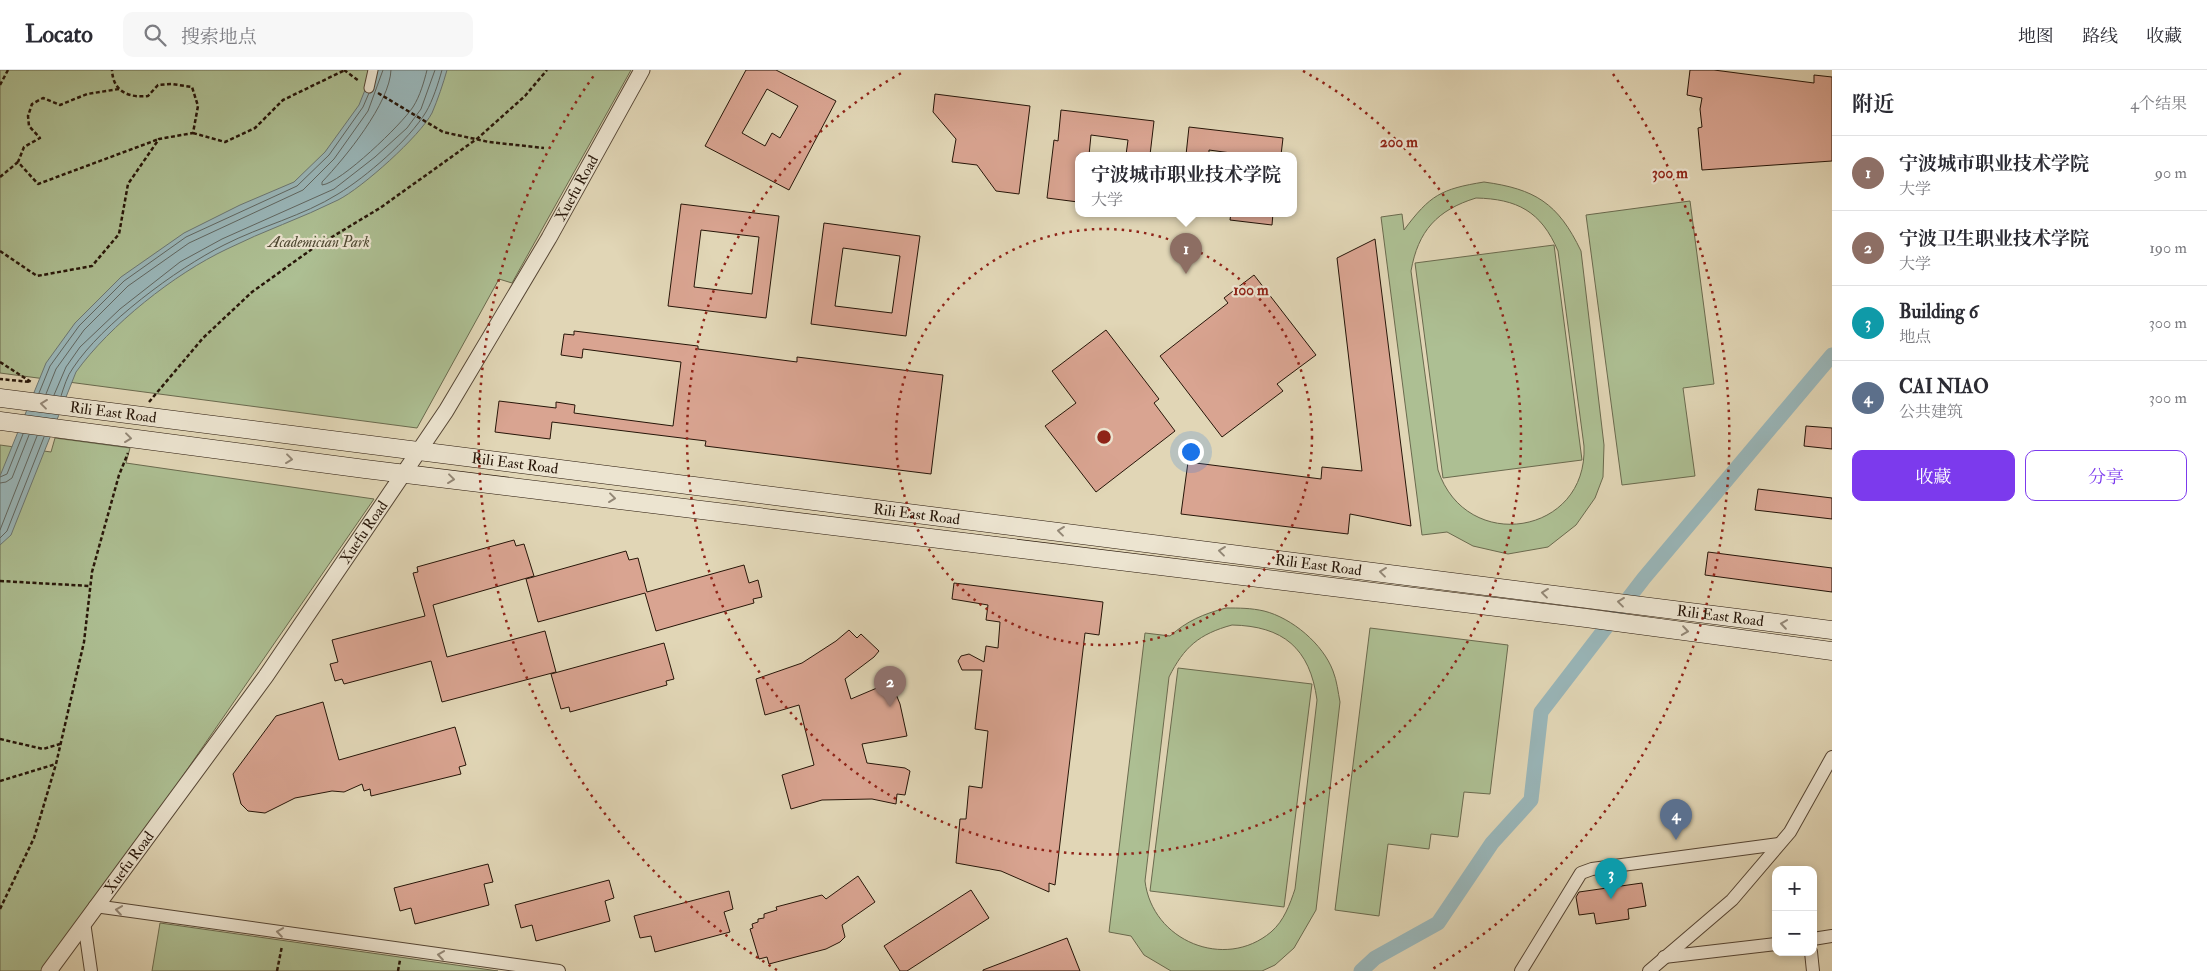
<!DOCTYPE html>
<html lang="zh">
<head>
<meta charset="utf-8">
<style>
	:root { --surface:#fff; --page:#f7f7f7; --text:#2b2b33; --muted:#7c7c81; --line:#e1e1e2; --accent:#7c3aed }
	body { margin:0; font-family:"IM FELL Double Pica","Noto Serif SC",serif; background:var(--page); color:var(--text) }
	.controls { position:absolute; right:15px; bottom:15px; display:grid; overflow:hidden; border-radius:10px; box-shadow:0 2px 8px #0003 }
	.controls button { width:45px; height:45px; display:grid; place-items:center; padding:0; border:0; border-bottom:1px solid var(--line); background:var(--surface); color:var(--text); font:25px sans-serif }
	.you { position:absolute; left:1190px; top:381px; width:18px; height:18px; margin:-12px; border:4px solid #fff; border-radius:50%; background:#1a73e8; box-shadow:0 0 0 8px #1a73e833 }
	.badge { display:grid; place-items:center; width:32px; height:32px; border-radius:50%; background:var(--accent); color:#fff; font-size:16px; font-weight:700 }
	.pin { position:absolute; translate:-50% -41px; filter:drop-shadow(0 1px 2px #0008) }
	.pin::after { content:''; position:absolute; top:26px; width:18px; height:15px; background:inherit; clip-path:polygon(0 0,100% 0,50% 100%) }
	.popup { position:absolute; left:1075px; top:82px; width:222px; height:65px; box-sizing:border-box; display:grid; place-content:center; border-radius:10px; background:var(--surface); filter:drop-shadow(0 1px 4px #0005); font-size:16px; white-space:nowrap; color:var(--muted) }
	.popup b { font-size:19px; color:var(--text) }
	.popup::after { content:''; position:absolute; left:50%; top:100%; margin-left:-10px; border:10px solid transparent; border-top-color:var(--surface) }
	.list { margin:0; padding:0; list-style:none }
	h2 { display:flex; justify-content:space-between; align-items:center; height:65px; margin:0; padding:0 20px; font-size:21px }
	h2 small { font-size:16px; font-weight:400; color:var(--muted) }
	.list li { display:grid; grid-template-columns:32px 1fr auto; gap:15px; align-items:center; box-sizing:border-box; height:75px; padding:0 20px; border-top:1px solid var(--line) }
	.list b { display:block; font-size:19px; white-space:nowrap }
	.list p { margin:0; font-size:16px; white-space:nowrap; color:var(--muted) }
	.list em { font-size:16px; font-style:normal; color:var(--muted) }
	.actions { display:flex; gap:10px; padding:15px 20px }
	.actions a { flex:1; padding:11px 0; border:1px solid var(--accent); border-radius:10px; text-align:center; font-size:18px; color:var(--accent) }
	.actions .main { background:var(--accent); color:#fff }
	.icon { flex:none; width:28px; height:28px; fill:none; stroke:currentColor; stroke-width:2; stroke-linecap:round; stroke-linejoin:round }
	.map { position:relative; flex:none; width:1832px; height:901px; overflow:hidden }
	header { display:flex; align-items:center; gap:30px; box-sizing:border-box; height:70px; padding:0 25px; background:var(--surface); border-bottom:1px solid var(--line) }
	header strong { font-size:24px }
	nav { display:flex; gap:28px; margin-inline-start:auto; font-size:18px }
	.search { width:350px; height:45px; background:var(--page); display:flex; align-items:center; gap:12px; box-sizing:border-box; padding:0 18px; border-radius:10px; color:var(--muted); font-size:19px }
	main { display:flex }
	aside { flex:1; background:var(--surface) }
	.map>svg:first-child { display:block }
	.green { fill:#adbf93; stroke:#6a6a4e; fill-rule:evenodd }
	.water { fill:#99b6b9; stroke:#6b7672 }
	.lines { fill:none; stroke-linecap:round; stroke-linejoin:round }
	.shore { stroke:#606660; stroke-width:1 }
	.canal { stroke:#99b6b9; stroke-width:15 }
	.building { fill:#d9a491; stroke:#261508; fill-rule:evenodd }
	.pedestrian-casing { stroke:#554534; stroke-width:11 }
	.minor-casing { stroke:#554534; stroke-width:14 }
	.tertiary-casing { stroke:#554534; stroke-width:17 }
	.secondary-casing { stroke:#261508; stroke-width:19 }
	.path { stroke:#261508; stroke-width:2.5; stroke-dasharray:4 2.5; stroke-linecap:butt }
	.pedestrian { stroke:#ece4d0; stroke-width:9 }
	.minor { stroke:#ece4d0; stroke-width:12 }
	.tertiary { stroke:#ece4d0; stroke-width:15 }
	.secondary { stroke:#ece4d0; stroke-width:18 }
	.oneway { stroke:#938776 }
	.ring { fill:none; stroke:#8f2418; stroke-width:2.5; stroke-dasharray:2.5 5 }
	.labels { text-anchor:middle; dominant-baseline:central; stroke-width:4.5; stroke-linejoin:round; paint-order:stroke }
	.street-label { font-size:15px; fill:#261508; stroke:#ece4d0 }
	.park-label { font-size:15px; font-style:italic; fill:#4e4832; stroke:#ece4d0 }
	.centre { fill:#8f2418; stroke:#ece4d0; stroke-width:2.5 }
	.ring-label { font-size:15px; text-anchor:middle; font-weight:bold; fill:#8f2418; stroke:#ece4d0; stroke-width:4.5; stroke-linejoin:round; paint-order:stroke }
</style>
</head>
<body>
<header>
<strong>Locato</strong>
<div class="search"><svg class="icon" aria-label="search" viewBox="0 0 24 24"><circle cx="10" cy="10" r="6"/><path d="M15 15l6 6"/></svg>搜索地点</div>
<nav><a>地图</a><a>路线</a><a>收藏</a></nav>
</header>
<main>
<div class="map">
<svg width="1832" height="901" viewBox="0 0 1832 901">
	<rect width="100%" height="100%" fill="#e1d6b6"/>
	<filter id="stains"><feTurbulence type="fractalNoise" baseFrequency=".004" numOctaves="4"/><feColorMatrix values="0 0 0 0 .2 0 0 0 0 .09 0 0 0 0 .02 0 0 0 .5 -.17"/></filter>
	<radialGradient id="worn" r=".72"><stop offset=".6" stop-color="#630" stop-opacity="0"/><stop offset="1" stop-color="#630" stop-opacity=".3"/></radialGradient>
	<g class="green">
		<path d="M0,0H631L512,213L499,209L417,358L0,303Z"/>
		<path d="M1484,112C1535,119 1558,133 1581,181L1604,375L1603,407L1595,428L1576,455L1548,477L1508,484L1473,476L1447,462L1422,465L1381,147L1402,144L1404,160C1430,125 1441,119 1484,112ZM1476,128C1517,129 1541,141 1558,181L1584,376C1588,465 1466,485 1438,400L1411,201C1418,161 1437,140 1476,128Z"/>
		<path d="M1690,131L1714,314L1683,318L1695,406L1622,415L1586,145Z"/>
		<path d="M1554,175L1582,390L1443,408L1415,193Z"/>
		<path d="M55,368L130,378L126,393L374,429L48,901H0V375L51,382Z"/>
		<path d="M1226,538C1239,538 1251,538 1264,541C1292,548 1323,574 1333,601C1337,611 1338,622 1340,632L1316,840L1294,878L1275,895L1262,901H1171L1144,885L1131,866L1109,862L1145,563L1170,566C1187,551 1203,544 1226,538ZM1232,555C1283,556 1310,578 1317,630L1295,819C1290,834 1284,851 1271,862C1225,901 1152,871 1145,811L1169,607C1184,577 1199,564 1232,555Z"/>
		<path d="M1370,558L1508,575L1490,724L1464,722L1458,767L1431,764L1429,779L1388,774L1379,846L1335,840Z"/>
		<path d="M1178,598L1312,614L1284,837L1150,821Z"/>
		<path d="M160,853L498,901H152Z"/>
	</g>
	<path class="water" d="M373,0H447C443,14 438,29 432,43C420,66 362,118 338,130C302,148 263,161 227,179C174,204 110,255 76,302L11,465L0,475V406L46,293L75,253L121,207L184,163L240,135L294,112L325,82L359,35Z"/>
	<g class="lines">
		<g class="shore">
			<path d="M391,0C390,33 345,88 322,112V115C341,113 402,54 413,37C420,26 424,12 427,0"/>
			<path d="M39,323L50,296L79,256L124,211L186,167L297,116L329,85L363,37L369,23"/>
			<path d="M46,324L56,299L84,260L128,216L189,173L303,120L334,89L368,41L383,0"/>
			<path d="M54,325L66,297L80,277L120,239L180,192L222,169L334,119L375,87L407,58L421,39L435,0"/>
			<path d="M61,326C64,317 67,306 73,298C102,254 176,199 224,175C261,156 303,146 338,124C366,107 409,70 426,42C433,30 438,14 442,0"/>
			<path d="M0,407L7,404L23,364"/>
			<path d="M0,413L6,412L12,408L29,365"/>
			<path d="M0,460L37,366"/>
			<path d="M0,468L7,461L44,367"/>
		</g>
		<path class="canal" d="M1361,901L1375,888L1438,853L1492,773L1531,730L1541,642L1644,508L1832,285"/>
	</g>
	<g class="building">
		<path d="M746,0H776L836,31L789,120L705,76ZM767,19L798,36L780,68L772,63L765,76L742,63Z"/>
		<path d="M1690,0H1714L1814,13V5L1832,7V91L1702,100L1698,58L1702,57L1700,39L1702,28L1687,25Z"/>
		<path d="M935,24L1030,36L1019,124L996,121L977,95L952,92L956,69L933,42Z"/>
		<path d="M1061,40L1154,51L1150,85H1126L1128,70L1091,65L1089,85H1078V132L1047,128L1054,70L1058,71Z"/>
		<path d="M1189,57L1283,68L1281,85H1246L1209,80V85H1186Z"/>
		<path d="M681,134L779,146L766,248L668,236ZM701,160L759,167L752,224L694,217Z"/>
		<path d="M1231,143H1273L1272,155L1230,150Z"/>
		<path d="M824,153L920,166L906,266L811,254ZM843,178L900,186L892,243L835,236Z"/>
		<path d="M1375,169L1411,456L1350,444L1348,464L1181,444L1188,392L1321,409L1322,397L1362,401L1337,188Z"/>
		<path d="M1254,205L1316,285L1277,314L1283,321L1222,367L1160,286L1228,233L1224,228Z"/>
		<path d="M1106,260L1159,329L1154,333L1175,361L1096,422L1045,356L1076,333L1052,301Z"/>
		<path d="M574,261L698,276V279L797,292V287L943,305L931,404L705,376L706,371L552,352L550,369L495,362L499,331L556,338V332L575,335L574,343L673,356L681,292L583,279L582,288L561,285L564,264L574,265Z"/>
		<path d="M1806,356L1832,358V379L1804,376Z"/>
		<path d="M1758,419L1832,428V449L1755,440Z"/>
		<path d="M514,470L516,476L524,474L534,506L433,535L447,587L545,561L556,602L442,632L431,591L344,614L342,609L335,611L330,594L338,592L332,570L425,546L413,503L418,502L417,497Z"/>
		<path d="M626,481L629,490L638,488L647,522L744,495L749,513L758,510L762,527L753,529L754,533L656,561L645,523L538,552L526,509Z"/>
		<path d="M1708,482L1832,498V522L1705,505Z"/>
		<path d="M954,513L1103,532L1099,565L1085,563L1055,815L1049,813V822L1001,801L956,793L960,749H966L969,716L982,718L988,661L975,659L982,600H962L958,591L961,586L969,584L984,592L986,576L998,578L1000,552L986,550L988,535L952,529Z"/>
		<path d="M849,560L857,568L861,564L879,581L874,587L845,609L851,629L891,612L900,634L907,666L862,674L867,693L905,698L910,701L905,725L897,724L896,734L872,729L822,730L791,739L782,705L814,695L799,635L765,645L756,609L802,593L836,571Z"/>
		<path d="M664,573L674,609L666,611L667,615L570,642L569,637L561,639L551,604Z"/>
		<path d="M323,632L339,690L455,657L466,695L459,697L461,704L371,726L370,719L364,721L362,714L344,722L332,721L295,728L265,743L248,741L241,734L233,704L276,646Z"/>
		<path d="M488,794L493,812L484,814L489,835L415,854L411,838L400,841L394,818Z"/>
		<path d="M858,806L875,832L842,855L845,867L840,872L826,879L769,894L767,887L759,889L750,859L753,858L752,854L758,852V849L764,848V844L777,840L776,837L822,825L826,829Z"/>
		<path d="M609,810L614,828L605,831L610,851L536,871L532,855L521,858L515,835Z"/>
		<path d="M1642,813L1646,836L1628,839L1629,849L1596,854L1594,843L1579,845L1576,827L1579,822Z"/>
		<path d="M971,820L989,848L907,901H900L884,876Z"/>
		<path d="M729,821L733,839L724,842L730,862L655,882L651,866L640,868L634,846Z"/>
		<path d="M1067,868L1080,901H983V900Z"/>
	</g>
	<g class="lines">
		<defs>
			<path id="pedestrian" d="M369,18L373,0"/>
			<g id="minor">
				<path d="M95,836L559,901"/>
				<path d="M84,852L91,901"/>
				<path d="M1813,869L1832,866"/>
				<path d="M1811,882L1813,901"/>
				<path d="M1664,887L1776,874"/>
				<path d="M1521,901L1581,803L1592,799L1779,774"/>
				<path d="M1649,901L1732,830L1790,762L1832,687"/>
			</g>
			<g id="tertiary">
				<path id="s1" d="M49,901L266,606L446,341L549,168L642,0"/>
			</g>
			<g id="secondary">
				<path id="s2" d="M0,328L1832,560"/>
				<path d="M0,351L365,399L1586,548L1832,581"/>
			</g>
		</defs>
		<use href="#pedestrian" class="pedestrian-casing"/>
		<use href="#minor" class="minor-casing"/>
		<use href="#tertiary" class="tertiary-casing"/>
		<use href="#secondary" class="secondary-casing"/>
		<g class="path">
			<path d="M344,0L359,11"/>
			<path d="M0,15L8,0"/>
			<path d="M119,19L87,24L60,35L43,28L32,34L28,46L29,56L40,68L24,77L18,92L38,114L159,69"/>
			<path d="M378,23L443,62L489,72L544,78"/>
			<path d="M193,63L225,72L255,58L283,30L345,0"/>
			<path d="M0,107L18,92"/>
			<path d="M0,181L37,206L92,196L119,164L128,114L159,69L193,63L198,36L192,17L172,14L158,15L148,26C129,28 113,22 112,0"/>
			<path d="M0,292L31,312L0,309"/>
			<path d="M149,332L203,268L252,222L312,179L380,138L478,68L525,26L547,0"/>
			<path d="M0,511L90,516"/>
			<path d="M0,669L43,679L60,674"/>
			<path d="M0,711L56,694"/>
			<path d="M0,839L34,768L56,694L84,572L92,502L119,405L128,383"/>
			<path d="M277,901L282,876"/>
			<path d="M398,901L400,890"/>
		</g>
		<use href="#pedestrian" class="pedestrian"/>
		<use href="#minor" class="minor"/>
		<use href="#tertiary" class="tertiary"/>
		<use href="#secondary" class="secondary"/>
	</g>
	<defs><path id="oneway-chevron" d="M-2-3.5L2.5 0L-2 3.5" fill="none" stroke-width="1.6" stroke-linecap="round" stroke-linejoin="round" transform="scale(1.25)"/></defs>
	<g class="oneway">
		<use href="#oneway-chevron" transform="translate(44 334) rotate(-173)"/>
		<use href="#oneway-chevron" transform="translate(128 368) rotate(7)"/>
		<use href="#oneway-chevron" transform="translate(289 389) rotate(7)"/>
		<use href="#oneway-chevron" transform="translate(451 409) rotate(7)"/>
		<use href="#oneway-chevron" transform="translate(612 428) rotate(7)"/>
		<use href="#oneway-chevron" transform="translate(1061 461) rotate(-173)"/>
		<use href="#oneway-chevron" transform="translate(1222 481) rotate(-173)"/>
		<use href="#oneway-chevron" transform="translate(1383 502) rotate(-173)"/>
		<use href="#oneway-chevron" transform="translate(1545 523) rotate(-173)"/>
		<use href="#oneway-chevron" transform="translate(1621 532) rotate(-173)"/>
		<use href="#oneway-chevron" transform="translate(1784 554) rotate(-172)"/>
		<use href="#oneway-chevron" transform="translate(1685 561) rotate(8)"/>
		<use href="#oneway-chevron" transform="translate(119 840) rotate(-172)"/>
		<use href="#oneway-chevron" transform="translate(280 862) rotate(-172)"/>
		<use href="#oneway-chevron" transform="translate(441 885) rotate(-172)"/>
	</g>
	<g class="ring">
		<circle cx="1104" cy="367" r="208"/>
		<path d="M1303 1A417 417 0 1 1 905 1"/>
		<path d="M777 900A625 625 0 0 1 595 4M1613 4A625 625 0 0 1 1431 900"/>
	</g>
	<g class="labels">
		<g class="street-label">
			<text stroke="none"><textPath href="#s1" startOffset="945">Xuefu Road</textPath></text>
			<text stroke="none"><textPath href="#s2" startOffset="114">Rili East Road</textPath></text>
			<text stroke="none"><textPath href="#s2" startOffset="519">Rili East Road</textPath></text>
			<text stroke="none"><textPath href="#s2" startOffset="924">Rili East Road</textPath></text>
			<text stroke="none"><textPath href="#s1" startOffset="540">Xuefu Road</textPath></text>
			<text stroke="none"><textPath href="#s2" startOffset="1329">Rili East Road</textPath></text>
			<text stroke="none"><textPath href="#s2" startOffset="1734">Rili East Road</textPath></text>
			<text stroke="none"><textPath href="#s1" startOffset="135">Xuefu Road</textPath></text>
		</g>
		<g class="park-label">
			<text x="319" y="172">Academician Park</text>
		</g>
	</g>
	<circle cx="1104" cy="367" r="8" class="centre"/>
	<g class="ring-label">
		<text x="1399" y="77">200 m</text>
		<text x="1670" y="108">300 m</text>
		<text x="1251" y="225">100 m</text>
	</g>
	<rect width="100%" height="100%" filter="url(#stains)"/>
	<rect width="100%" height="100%" fill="url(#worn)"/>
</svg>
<div class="controls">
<button>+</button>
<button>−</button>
</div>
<div class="you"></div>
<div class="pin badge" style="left:1186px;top:204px;background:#8d6e63">1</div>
<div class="popup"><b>宁波城市职业技术学院</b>大学</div>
<div class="pin badge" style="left:890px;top:637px;background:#8d6e63">2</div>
<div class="pin badge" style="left:1611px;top:829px;background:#0f9aa8">3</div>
<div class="pin badge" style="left:1676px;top:770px;background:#5c6f8a">4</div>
</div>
<aside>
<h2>附近<small>4个结果</small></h2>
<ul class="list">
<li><span class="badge" style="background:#8d6e63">1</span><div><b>宁波城市职业技术学院</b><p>大学</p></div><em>90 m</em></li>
<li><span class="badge" style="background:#8d6e63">2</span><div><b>宁波卫生职业技术学院</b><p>大学</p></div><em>190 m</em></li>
<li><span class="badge" style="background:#0f9aa8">3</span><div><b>Building 6</b><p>地点</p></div><em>300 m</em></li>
<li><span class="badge" style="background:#5c6f8a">4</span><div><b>CAI NIAO</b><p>公共建筑</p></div><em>300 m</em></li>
</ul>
<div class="actions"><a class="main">收藏</a><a>分享</a></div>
</aside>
</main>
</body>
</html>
